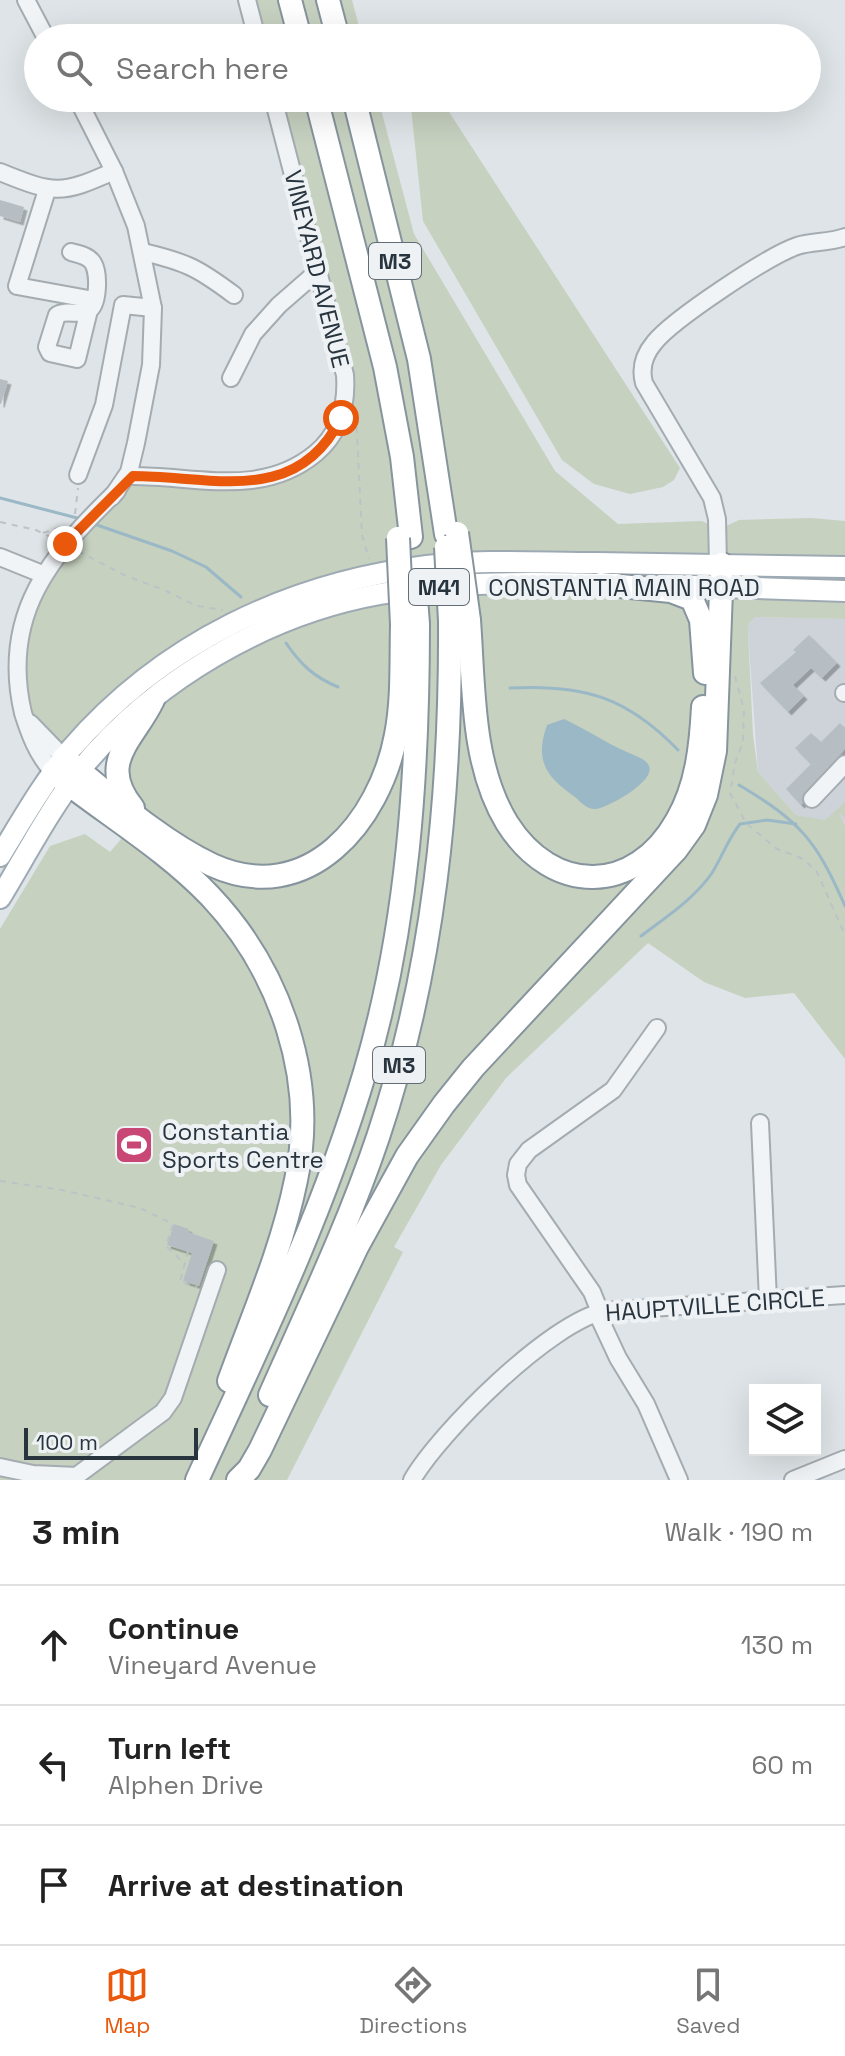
<!DOCTYPE html>
<html lang="en">
<head>
<meta charset="utf-8">
<style>
	:root { --surface:#fff; --page:#f2f2f2; --text:#222; --muted:#767676; --line:#e0e0e0; --accent:#ea580c }
	body { margin:0; font-family:"Space Grotesk",sans-serif; background:var(--page); color:var(--text) }
	.controls { position:absolute; right:24px; bottom:24px; display:grid; overflow:hidden; border-radius:0px; box-shadow:0 8px 32px #0002 }
	.controls button { width:72px; height:72px; display:grid; place-items:center; padding:0; border:0; border-bottom:2px solid var(--line); background:var(--surface); color:var(--text); font:40px sans-serif }
	.scale { position:absolute; left:24px; bottom:20px; width:174px; box-sizing:border-box; padding-left:8px; border:4px solid #28343e; border-top:0; font-size:22px; line-height:28px; white-space:nowrap; color:#28343e; -webkit-text-stroke:6px #eef2f5; paint-order:stroke }
	.stop { position:absolute; width:24px; height:24px; margin:-18px; border:6px solid #ea580c; border-radius:50%; background:#fff }
	.stop.end { background:#ea580c; border-color:#fff; box-shadow:0 2px 8px #0008 }
	.list { margin:0; padding:0; list-style:none }
	h2 { display:flex; justify-content:space-between; align-items:center; height:104px; margin:0; padding:0 32px; font-size:34px }
	h2 small { font-size:26px; font-weight:400; color:var(--muted) }
	.list li { display:grid; grid-template-columns:52px 1fr auto; gap:24px; align-items:center; box-sizing:border-box; height:120px; padding:0 32px; border-top:2px solid var(--line) }
	.list b { display:block; font-size:30px; white-space:nowrap }
	.list p { margin:0; font-size:26px; white-space:nowrap; color:var(--muted) }
	.list em { font-size:26px; font-style:normal; color:var(--muted) }
	.icon { flex:none; width:44px; height:44px; fill:none; stroke:currentColor; stroke-width:2; stroke-linecap:round; stroke-linejoin:round }
	.map { position:relative; flex:none; width:845px; height:1480px; overflow:hidden }
	.search { position:absolute; background:var(--surface); box-shadow:0 8px 32px #0002; left:24px; right:24px; top:24px; height:88px; display:flex; align-items:center; gap:20px; box-sizing:border-box; padding:0 28px; border-radius:44px; color:var(--muted); font-size:30px }
	.sheet { height:464px; background:var(--surface) }
	nav { display:flex; justify-content:space-around; align-items:center; box-sizing:border-box; height:112px; border-top:2px solid var(--line); background:var(--surface); font-size:22px; color:var(--muted) }
	nav a { display:grid; justify-items:center; gap:4px }
	nav .on { color:var(--accent) }
	.map>svg:first-child { display:block }
	.built { fill:#cdd3d9 }
	.green { fill:#c7d1c0 }
	.water { fill:#9ab8c6 }
	.lines { fill:none; stroke-linecap:round; stroke-linejoin:round }
	.stream { stroke:#9ab8c6; stroke-width:3 }
	.building { fill:#b6bec4; filter:url(#shadow) }
	.minor-casing { stroke:#a4acb1; stroke-width:20 }
	.major-casing { stroke:#9eaab3; stroke-width:24 }
	.highway-casing { stroke:#86949d; stroke-width:26 }
	.path { stroke:#bdc2c6; stroke-width:2; stroke-dasharray:6 6; stroke-linecap:butt }
	.minor { stroke:#f1f4f6; stroke-width:16 }
	.major { stroke:#fff; stroke-width:20 }
	.highway { stroke:#fff; stroke-width:22 }
	.highway-bridge-casing { stroke:#86949d; stroke-width:26; stroke-linecap:butt }
	.highway-bridge { stroke:#fff; stroke-width:22 }
	.route { stroke:#ea580c; stroke-width:10 }
	.labels { text-anchor:middle; dominant-baseline:central; stroke-width:8; stroke-linejoin:round; paint-order:stroke }
	.shield { fill:#eef2f5; stroke:#636d75; stroke-width:2 }
	.shield-label { font-size:22px; font-weight:bold; fill:#28343e }
	.street-label { font-size:24px; fill:#28343e; stroke:#eef2f5 }
	.poi-label { font-size:24px; fill:#28343e; stroke:#eef2f5; text-anchor:start }
</style>
</head>
<body>
<div class="map">
<svg width="845" height="1480" viewBox="0 0 845 1480">
	<defs>
		<filter id="shadow"><feDropShadow dx="3.5" dy="3.5" stdDeviation="0" flood-color="#0004"/></filter>
	</defs>
	<rect width="100%" height="100%" fill="#dee4e7"/>
	<path class="built" d="M755,617L845,619V826L837,810L825,821L796,815L758,772L748,632L749,624Z"/>
	<g class="green">
		<path d="M247,0H352L362,38H257Z"/>
		<path d="M273,98H378L414,234L555,471L618,524L702,521L714,527H724L739,520L811,518L845,521V619L755,617L749,624L748,632L753,735L758,772L796,815L825,820L845,802V818L839,813L845,826V1059L794,993L745,998L704,982L648,943L506,1078L441,1165L394,1247L403,1252L287,1480H0V929L50,846L85,834L110,852L140,817L118,778L153,699L137,686L64,758L24,716L28,598L133,476L247,482L320,449L346,390Z"/>
		<path d="M410,98H440L680,468L674,480L663,487L630,494L594,484L562,460L423,221Z"/>
	</g>
	<path class="water" d="M564,719C586,729 606,743 629,753C636,756 646,759 649,766C656,781 609,807 596,809C587,810 581,802 575,797C547,777 534,762 547,725Z"/>
	<g class="lines">
		<g class="stream">
			<path d="M0,498L81,519"/>
			<path d="M97,525L172,551L206,567L241,597"/>
			<path d="M286,643C301,665 314,677 338,687"/>
			<path d="M510,688C583,684 627,697 678,750"/>
			<path d="M739,785C801,822 816,840 845,906"/>
			<path d="M641,936C666,917 694,899 712,873C722,857 728,839 740,824L767,820L796,824"/>
		</g>
	</g>
	<g class="building">
		<path d="M0,200L24,207L20,222L0,216Z"/>
		<path d="M0,379L8,381L1,404H0Z"/>
		<path d="M809,635L837,663L822,678L811,668L793,685L804,696L788,712L760,683L796,652L793,650Z"/>
		<path d="M840,723L845,728V749L837,758L842,764L801,805L786,789L811,764L795,748L811,733L821,742Z"/>
		<path d="M174,1224L189,1229L188,1232L214,1241L199,1286L183,1281L192,1253L167,1245Z"/>
	</g>
	<g class="lines">
		<defs>
			<g id="minor">
				<path d="M26,0L46,38"/>
				<path d="M247,0L257,38"/>
				<path d="M77,98L114,171L136,226L153,308L151,365L136,443L129,472L112,497"/>
				<path d="M0,172C54,194 61,195 114,171"/>
				<path d="M47,190L17,286L94,300"/>
				<path d="M71,252C79,254 89,256 93,263C99,273 99,305 88,311C78,316 67,309 57,315L47,347L50,353L77,359L89,310"/>
				<path d="M143,252C186,262 198,268 234,295"/>
				<path d="M231,378L253,334L279,305L318,271"/>
				<path d="M78,475L104,405L123,305L153,308"/>
				<path d="M133,476C197,476 262,498 316,453C340,433 347,404 345,375L273,98"/>
				<path d="M0,557L42,574"/>
				<path d="M718,564L717,519L712,498L644,383C640,368 644,355 654,343C672,320 768,256 797,246C812,241 829,243 845,237"/>
				<path d="M844,693H845"/>
				<path d="M30,723L64,758"/>
				<path d="M53,772C37,754 30,735 23,713C0,614 51,555 117,491"/>
				<path d="M812,799L845,764"/>
				<path d="M760,1123L768,1300"/>
				<path d="M600,1312L592,1292L518,1185L516,1175L518,1164L529,1150L613,1090L657,1028"/>
				<path d="M597,1313L618,1358L646,1404L679,1480"/>
				<path d="M0,1467L33,1474L77,1476"/>
				<path d="M71,1480L163,1412L173,1398L217,1270"/>
				<path d="M412,1480C440,1432 550,1322 605,1311L845,1295"/>
				<path d="M793,1480L845,1459"/>
			</g>
			<g id="major">
				<path d="M661,585L845,591"/>
				<path d="M0,856C22,820 43,783 70,750C162,643 289,583 427,566C483,559 541,563 597,563C679,564 762,565 845,567"/>
				<path d="M0,898C26,855 50,809 81,769C154,680 267,614 380,594C457,580 539,583 617,584"/>
			</g>
			<g id="highway">
				<path d="M290,0L300,38"/>
				<path d="M328,0L338,38"/>
				<path d="M316,98L385,367L402,457L411,537"/>
				<path d="M354,98L419,359L446,534"/>
				<path d="M600,584L671,591L692,599L701,620L705,673"/>
				<path d="M469,620C474,686 471,764 507,823C553,896 635,895 677,820C697,786 701,745 703,707"/>
				<path d="M64,758C110,795 159,840 212,865C308,909 380,821 396,735C403,699 401,662 402,625"/>
				<path d="M53,772C104,813 164,848 210,896C280,970 318,1079 296,1180C282,1249 253,1315 229,1381"/>
				<path d="M133,808C96,762 134,740 153,700"/>
				<path d="M270,1395C308,1309 348,1226 378,1137C434,970 451,796 450,621"/>
				<path d="M197,1480C259,1346 323,1214 365,1072C408,927 418,775 418,624"/>
				<path d="M238,1480L249,1469L260,1450L357,1247L407,1156L444,1104L473,1068L676,850L694,825L706,795L715,751L722,564"/>
			</g>
		</defs>
		<use href="#minor" class="minor-casing"/>
		<use href="#major" class="major-casing"/>
		<use href="#highway" class="highway-casing"/>
		<g class="path">
			<path d="M356,415L362,535L369,559"/>
			<path d="M75,514L78,488"/>
			<path d="M0,522L36,530L54,539"/>
			<path d="M43,533L64,526"/>
			<path d="M78,551L124,575L164,590L197,606L223,610"/>
			<path d="M735,676L744,710L743,742L735,763L730,793L746,823L777,849L801,858L816,870L845,935"/>
			<path d="M0,1181L62,1190L140,1208L173,1224L166,1246L185,1264"/>
			<path d="M188,1251L180,1282L197,1287"/>
		</g>
		<use href="#minor" class="minor"/>
		<use href="#major" class="major"/>
		<use href="#highway" class="highway"/>
		<defs>
			<g id="highway-bridge">
				<path d="M457,533L469,620"/>
				<path d="M398,538L402,625"/>
				<path d="M446,547L450,621"/>
				<path d="M415,585L418,624"/>
			</g>
		</defs>
		<use href="#highway-bridge" class="highway-bridge-casing"/>
		<use href="#highway-bridge" class="highway-bridge"/>
	</g>
	<g class="lines">
		<path class="route" d="M65,544L133,476C212,476 297,507 341,418"/>
	</g>
	<defs>
		<symbol id="stadium-square" viewBox="-11 -11 22 22"><rect x="-9" y="-9" width="18" height="18" rx="4" fill="#c94774" stroke="#eef2f5"/><path d="M0-5a6.5 5 0 1 0 0 10a6.5 5 0 1 0 0-10ZM-3.5-1.8h7v3.6h-7Z" fill="#fff"/></symbol>
	</defs>
	<g fill-rule="evenodd">
		<use href="#stadium-square" x="112" y="1123" width="44" height="44"/>
	</g>
	<g class="labels">
		<g class="shield">
			<rect x="369" y="243" width="52" height="36" rx="6"/>
			<rect x="409" y="569" width="60" height="36" rx="6"/>
			<rect x="373" y="1047" width="52" height="36" rx="6"/>
		</g>
		<g class="shield-label">
			<text x="395" y="261">M3</text>
			<text x="439" y="587">M41</text>
			<text x="399" y="1065">M3</text>
		</g>
		<g class="street-label">
			<text transform="translate(317 269) rotate(76)">VINEYARD AVENUE</text>
			<text x="624" y="587">CONSTANTIA MAIN ROAD</text>
			<text transform="translate(715 1305) rotate(-4)">HAUPTVILLE CIRCLE</text>
		</g>
		<g class="poi-label">
			<text x="162" y="1131">Constantia<tspan x="162" dy="28">Sports Centre</tspan></text>
		</g>
	</g>
</svg>
<div class="controls">
<button><svg class="icon" aria-label="layers" viewBox="0 0 24 24"><path d="M12 4l9 5-9 5-9-5zM3 14l9 5 9-5"/></svg></button>
</div>
<div class="scale">100 m</div>
<div class="stop" style="left:341px;top:418px"></div>
<div class="stop end" style="left:65px;top:544px"></div>
<div class="search"><svg class="icon" aria-label="search" viewBox="0 0 24 24"><circle cx="10" cy="10" r="6"/><path d="M15 15l6 6"/></svg>Search here</div>
</div>
<section class="sheet">
<h2>3 min<small>Walk · 190 m</small></h2>
<ul class="list">
<li><svg class="icon" aria-label="ahead" viewBox="0 0 24 24"><path d="M12 20V5M6 11l6-6 6 6"/></svg><div><b>Continue</b><p>Vineyard Avenue</p></div><em>130 m</em></li>
<li><svg class="icon" aria-label="left" viewBox="0 0 24 24"><path d="M17 20v-9H6M10 6l-5 5 5 5"/></svg><div><b>Turn left</b><p>Alphen Drive</p></div><em>60 m</em></li>
<li><svg class="icon" aria-label="arrive" viewBox="0 0 24 24"><path d="M6 21V4h12l-3 4 3 4H6"/></svg><div><b>Arrive at destination</b></div></li>
</ul>
</section>
<nav>
<a class="on"><svg class="icon" aria-label="map" viewBox="0 0 24 24"><path d="M3 6l6-2 6 2 6-2v14l-6 2-6-2-6 2zM9 4v14M15 6v14"/></svg>Map</a>
<a><svg class="icon" aria-label="directions" viewBox="0 0 24 24"><path d="M12 3l9 9-9 9-9-9zM9 14v-3h6M13 9l2 2-2 2"/></svg>Directions</a>
<a><svg class="icon" aria-label="saved" viewBox="0 0 24 24"><path d="M7 4h10v16l-5-4-5 4z"/></svg>Saved</a>
</nav>
</body>
</html>
